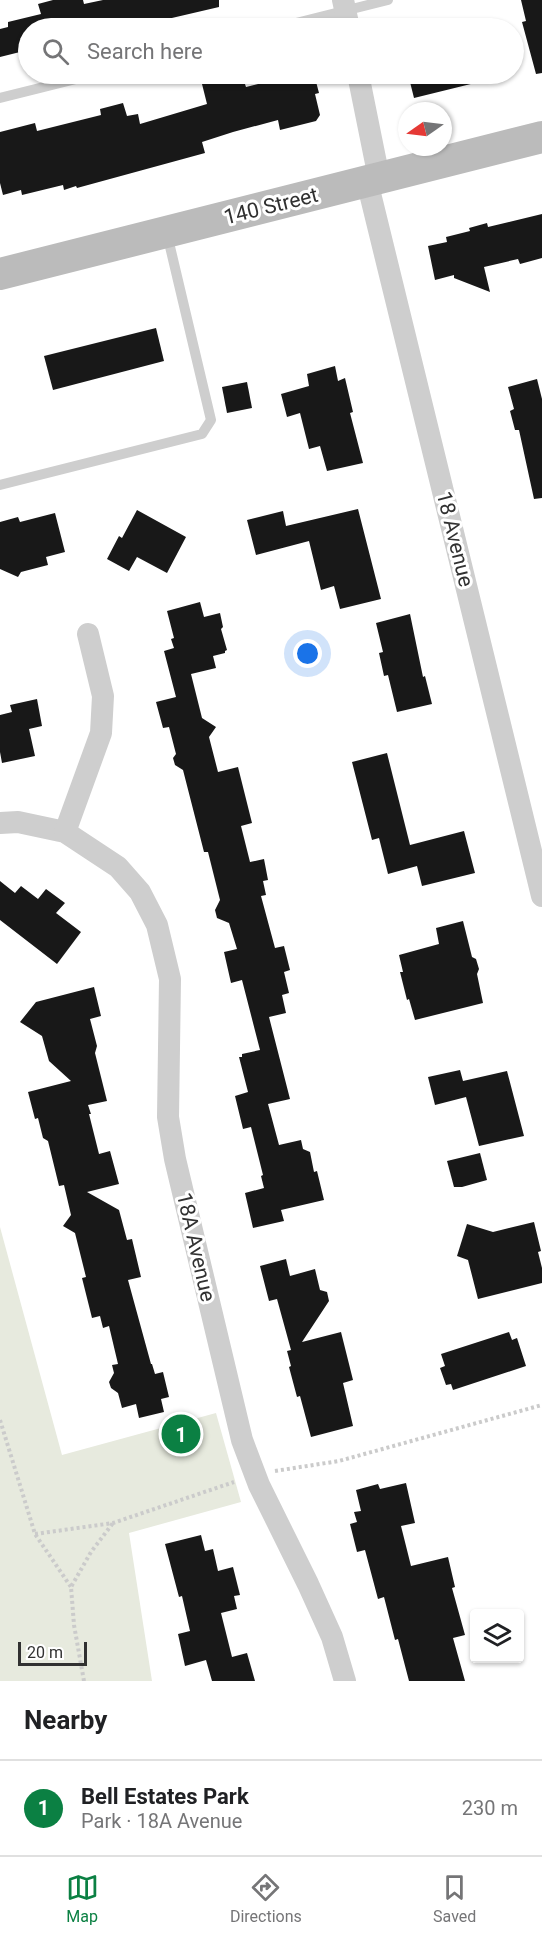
<!DOCTYPE html>
<html lang="en">
<head>
<meta charset="utf-8">
<style>
	:root { --surface:#fff; --page:#f2f2f2; --text:#202124; --muted:#757577; --line:#e0e0e0; --accent:#0b8043 }
	body { margin:0; font-family:Roboto,sans-serif; background:var(--page); color:var(--text) }
	.controls { position:absolute; right:18px; bottom:18px; display:grid; overflow:hidden; border-radius:6px; box-shadow:0 2px 4px #0004 }
	.controls button { width:54px; height:54px; display:grid; place-items:center; padding:0; border:0; border-bottom:2px solid var(--line); background:var(--surface); color:var(--text); font:30px sans-serif }
	.compass { position:absolute; left:398px; top:102px; width:54px; height:54px; border-radius:50%; background:var(--surface); box-shadow:0 2px 4px #0004; rotate:256deg }
	.scale { position:absolute; left:18px; bottom:15px; width:69px; box-sizing:border-box; padding-left:6px; border:3px solid #313131; border-top:0; font-size:16px; line-height:21px; white-space:nowrap; color:#313131; -webkit-text-stroke:4px #fff; paint-order:stroke }
	.you { position:absolute; left:308px; top:654px; width:21px; height:21px; margin:-15px; border:4px solid #fff; border-radius:50%; background:#1a73e8; box-shadow:0 0 0 9px #1a73e833 }
	.badge { display:grid; place-items:center; width:39px; height:39px; border-radius:50%; background:var(--accent); color:#fff; font-size:20px; font-weight:700 }
	.pin { position:absolute; translate:-50% -50%; border:3px solid #fff; box-shadow:0 2px 6px #0006 }
	.list { margin:0; padding:0; list-style:none }
	h2 { display:flex; justify-content:space-between; align-items:center; height:78px; margin:0; padding:0 24px; font-size:26px }
	h2 small { font-size:20px; font-weight:400; color:var(--muted) }
	.list li { display:grid; grid-template-columns:39px 1fr auto; gap:18px; align-items:center; box-sizing:border-box; height:96px; padding:0 24px; border-top:2px solid var(--line) }
	.list b { display:block; font-size:22px; white-space:nowrap }
	.list p { margin:0; font-size:20px; white-space:nowrap; color:var(--muted) }
	.list em { font-size:20px; font-style:normal; color:var(--muted) }
	.icon { flex:none; width:33px; height:33px; fill:none; stroke:currentColor; stroke-width:2; stroke-linecap:round; stroke-linejoin:round }
	.map { position:relative; flex:none; width:542px; height:1681px; overflow:hidden }
	.search { position:absolute; background:var(--surface); box-shadow:0 2px 4px #0004; left:18px; right:18px; top:18px; height:66px; display:flex; align-items:center; gap:15px; box-sizing:border-box; padding:0 21px; border-radius:33px; color:var(--muted); font-size:22px }
	.sheet { height:174px; background:var(--surface) }
	nav { display:flex; justify-content:space-around; align-items:center; box-sizing:border-box; height:84px; border-top:2px solid var(--line); background:var(--surface); font-size:16px; color:var(--muted) }
	nav a { display:grid; justify-items:center; gap:3px }
	nav .on { color:var(--accent) }
	.map>svg:first-child { display:block }
	.green { fill:#e7eade }
	.building { fill:#181818 }
	.lines { fill:none; stroke-linecap:round; stroke-linejoin:round }
	.path { stroke:#cbcbcb; stroke-width:4; stroke-dasharray:3 3; stroke-linecap:butt }
	.service { stroke:#cecece; stroke-width:10 }
	.minor { stroke:#cecece; stroke-width:22 }
	.secondary { stroke:#bbb; stroke-width:32 }
	.labels { text-anchor:middle; dominant-baseline:central; stroke-width:6; stroke-linejoin:round; paint-order:stroke }
	.street-label { font-size:21px; fill:#313131; stroke:#fff }
</style>
</head>
<body>
<div class="map">
<svg width="542" height="1681" viewBox="0 0 542 1681">
	<rect width="100%" height="100%" fill="#fff"/>
	<path class="green" d="M0,1227L62,1455L216,1413L241,1502L129,1533L152,1681H0Z"/>
	<g class="building">
		<path d="M53,0H83L84,4L103,0H219V7L129,28H101L100,22L73,28H28V50L0,57V29L8,27V22L41,14L38,4Z"/>
		<path d="M521,0H542V73L536,74L522,22L526,21Z"/>
		<path d="M224,74L226,84L243,78L246,87L299,74H314L319,93L315,94L320,115L316,121L280,130L278,120L233,132L202,142L205,153L77,188L76,186L64,190L63,185L22,195L21,190L3,195L0,183V132L35,123L37,131L101,115L100,109L123,103L127,116L138,114L140,124L207,104L201,80Z"/>
		<path d="M408,74H482L483,81L414,98Z"/>
		<path d="M542,214V258L520,264L518,259L484,267L490,292L454,278V275L435,280L428,246L447,242L446,237L470,231L469,228L487,223L488,227Z"/>
		<path d="M156,328L164,361L53,390L44,356Z"/>
		<path d="M335,366L338,381L345,378L353,412L350,413L363,463L327,471L320,446L309,449L300,413L287,417L281,394L309,386L307,374Z"/>
		<path d="M537,379L542,399V498L534,499L519,430H515L510,411L514,409L508,387Z"/>
		<path d="M247,382L252,408L227,413L222,387Z"/>
		<path d="M358,509L381,599L340,609L334,586L321,590L309,541L256,555L247,520L283,511L286,526Z"/>
		<path d="M137,510L186,537L167,573L137,557L129,571L107,559L119,536L122,538Z"/>
		<path d="M55,513L65,552L46,557L48,565L21,572L18,577L0,569V522L18,517L20,522Z"/>
		<path d="M200,602L204,617L220,613L223,627L221,629L227,650L225,651V653L213,656L216,668L191,674L202,718L216,727L209,737L218,772L238,767L252,823L241,826L250,862L264,859L268,880L263,881L266,895L261,896L275,948L284,946L290,970L284,972L289,993L282,995L286,1013L269,1017L290,1099L268,1104L279,1145L301,1140L303,1149L310,1152L314,1172L317,1171L324,1200L281,1210L284,1221L253,1228L245,1193L264,1188L261,1176L263,1175L251,1127L243,1129L235,1096L248,1092L239,1057H242V1054L260,1050L242,980L231,983L224,952L237,949L229,923L217,918L215,910L220,900L208,852H204L183,770L175,765L173,758L176,754L169,727L163,728L156,702L176,697L164,651L174,648L171,639L174,638L167,611Z"/>
		<path d="M410,614L423,677L425,676L432,704L397,712L388,675L384,676L379,653L383,652L376,623Z"/>
		<path d="M37,699L42,726L29,729L35,756L2,763L0,752V715L12,712L10,705Z"/>
		<path d="M387,753L410,845L464,831L475,873L422,886L417,866L388,874L379,838L372,840L352,762Z"/>
		<path d="M0,881L15,893L21,886L38,899L46,889L65,903L56,913L81,932L57,964L0,920Z"/>
		<path d="M463,921L472,957L476,959L479,969L477,974L483,1003L415,1020L409,999L407,1000L400,972H403L399,955L439,944L436,928Z"/>
		<path d="M94,987L101,1016L90,1019L97,1046L95,1053L107,1101L88,1105L91,1114H89L99,1154L110,1151L119,1184L87,1192L119,1210L127,1240L132,1239L141,1277L128,1280L151,1364H152L155,1374L163,1372L169,1397L161,1399L164,1412L139,1418L136,1404L122,1408L118,1393L111,1388L109,1382L114,1373L112,1365L118,1364L109,1326L103,1328L100,1316L92,1318L82,1278L86,1277L75,1233L63,1226L71,1215L64,1185L59,1186L48,1141L43,1138L38,1118L35,1119L28,1092L71,1081L49,1061L42,1036L20,1022L36,1002Z"/>
		<path d="M460,1070L463,1081L507,1071L524,1136L479,1146L466,1097L435,1105L428,1077Z"/>
		<path d="M480,1153L487,1180L462,1187H454L447,1161Z"/>
		<path d="M534,1222L541,1251L538,1252L542,1268V1283L478,1299L468,1260L457,1256L467,1224L493,1232Z"/>
		<path d="M286,1259L290,1276L315,1269L320,1290L327,1292L329,1301L302,1342L341,1332L353,1380L343,1383L353,1426L311,1437L300,1396L297,1397L289,1367L291,1366L287,1351L291,1350L277,1299L269,1301L260,1266Z"/>
		<path d="M509,1332L512,1340L517,1338L526,1366L453,1390L451,1384L446,1385L440,1368L445,1366L441,1354Z"/>
		<path d="M406,1483L415,1523L401,1526L411,1566L448,1557L455,1587L452,1588L465,1635L453,1638L465,1681H409L398,1639L395,1640L384,1597L378,1599L365,1550L357,1552L350,1524L357,1522L354,1512L361,1511L356,1490L378,1484L380,1489Z"/>
		<path d="M201,1535L205,1551L213,1549L218,1571L233,1567L240,1595L234,1596L237,1609L221,1613L232,1657L247,1653L255,1681H212L206,1660L185,1666L178,1634L190,1631L182,1596L179,1597L165,1544Z"/>
	</g>
	<g class="lines">
		<g class="path">
			<path d="M0,1420L35,1534L71,1587"/>
			<path d="M275,1471L339,1461L542,1405"/>
			<path d="M35,1534L113,1523L234,1482"/>
			<path d="M84,1681L74,1625L71,1587L91,1552L113,1523"/>
		</g>
		<g class="service">
			<path d="M276,28L388,0"/>
			<path d="M0,98L96,74"/>
			<path d="M0,485L202,434L211,420L167,234"/>
		</g>
		<g class="minor">
			<path d="M343,0L349,28"/>
			<path d="M358,74L379,178"/>
			<path d="M367,181L542,896"/>
			<path d="M0,823L18,822L65,832L118,867L140,892L157,925L170,979L168,1117L175,1159L242,1440L259,1485L308,1584L332,1637L345,1681"/>
			<path d="M65,832L101,733L103,696L88,634"/>
		</g>
		<path class="secondary" d="M0,274L542,137"/>
	</g>
	<g class="labels">
		<g class="street-label">
			<text transform="translate(271 206) rotate(-14)">140 Street</text>
			<text transform="translate(455 539) rotate(76)">18 Avenue</text>
			<text transform="translate(196 1247) rotate(77)">18A Avenue</text>
		</g>
	</g>
</svg>
<div class="controls">
<button><svg class="icon" aria-label="layers" viewBox="0 0 24 24"><path d="M12 4l9 5-9 5-9-5zM3 14l9 5 9-5"/></svg></button>
</div>
<svg class="compass" viewBox="-18 -18 36 36"><path d="M0-13l5 13h-10z" fill="#e53935"/><path d="M0 13l5-13h-10z" fill="#757577"/></svg>
<div class="scale">20 m</div>
<div class="you"></div>
<div class="pin badge" style="left:181px;top:1434px">1</div>
<div class="search"><svg class="icon" aria-label="search" viewBox="0 0 24 24"><circle cx="10" cy="10" r="6"/><path d="M15 15l6 6"/></svg>Search here</div>
</div>
<section class="sheet">
<h2>Nearby<small></small></h2>
<ul class="list">
<li><span class="badge">1</span><div><b>Bell Estates Park</b><p>Park · 18A Avenue</p></div><em>230 m</em></li>
</ul>
</section>
<nav>
<a class="on"><svg class="icon" aria-label="map" viewBox="0 0 24 24"><path d="M3 6l6-2 6 2 6-2v14l-6 2-6-2-6 2zM9 4v14M15 6v14"/></svg>Map</a>
<a><svg class="icon" aria-label="directions" viewBox="0 0 24 24"><path d="M12 3l9 9-9 9-9-9zM9 14v-3h6M13 9l2 2-2 2"/></svg>Directions</a>
<a><svg class="icon" aria-label="saved" viewBox="0 0 24 24"><path d="M7 4h10v16l-5-4-5 4z"/></svg>Saved</a>
</nav>
</body>
</html>
